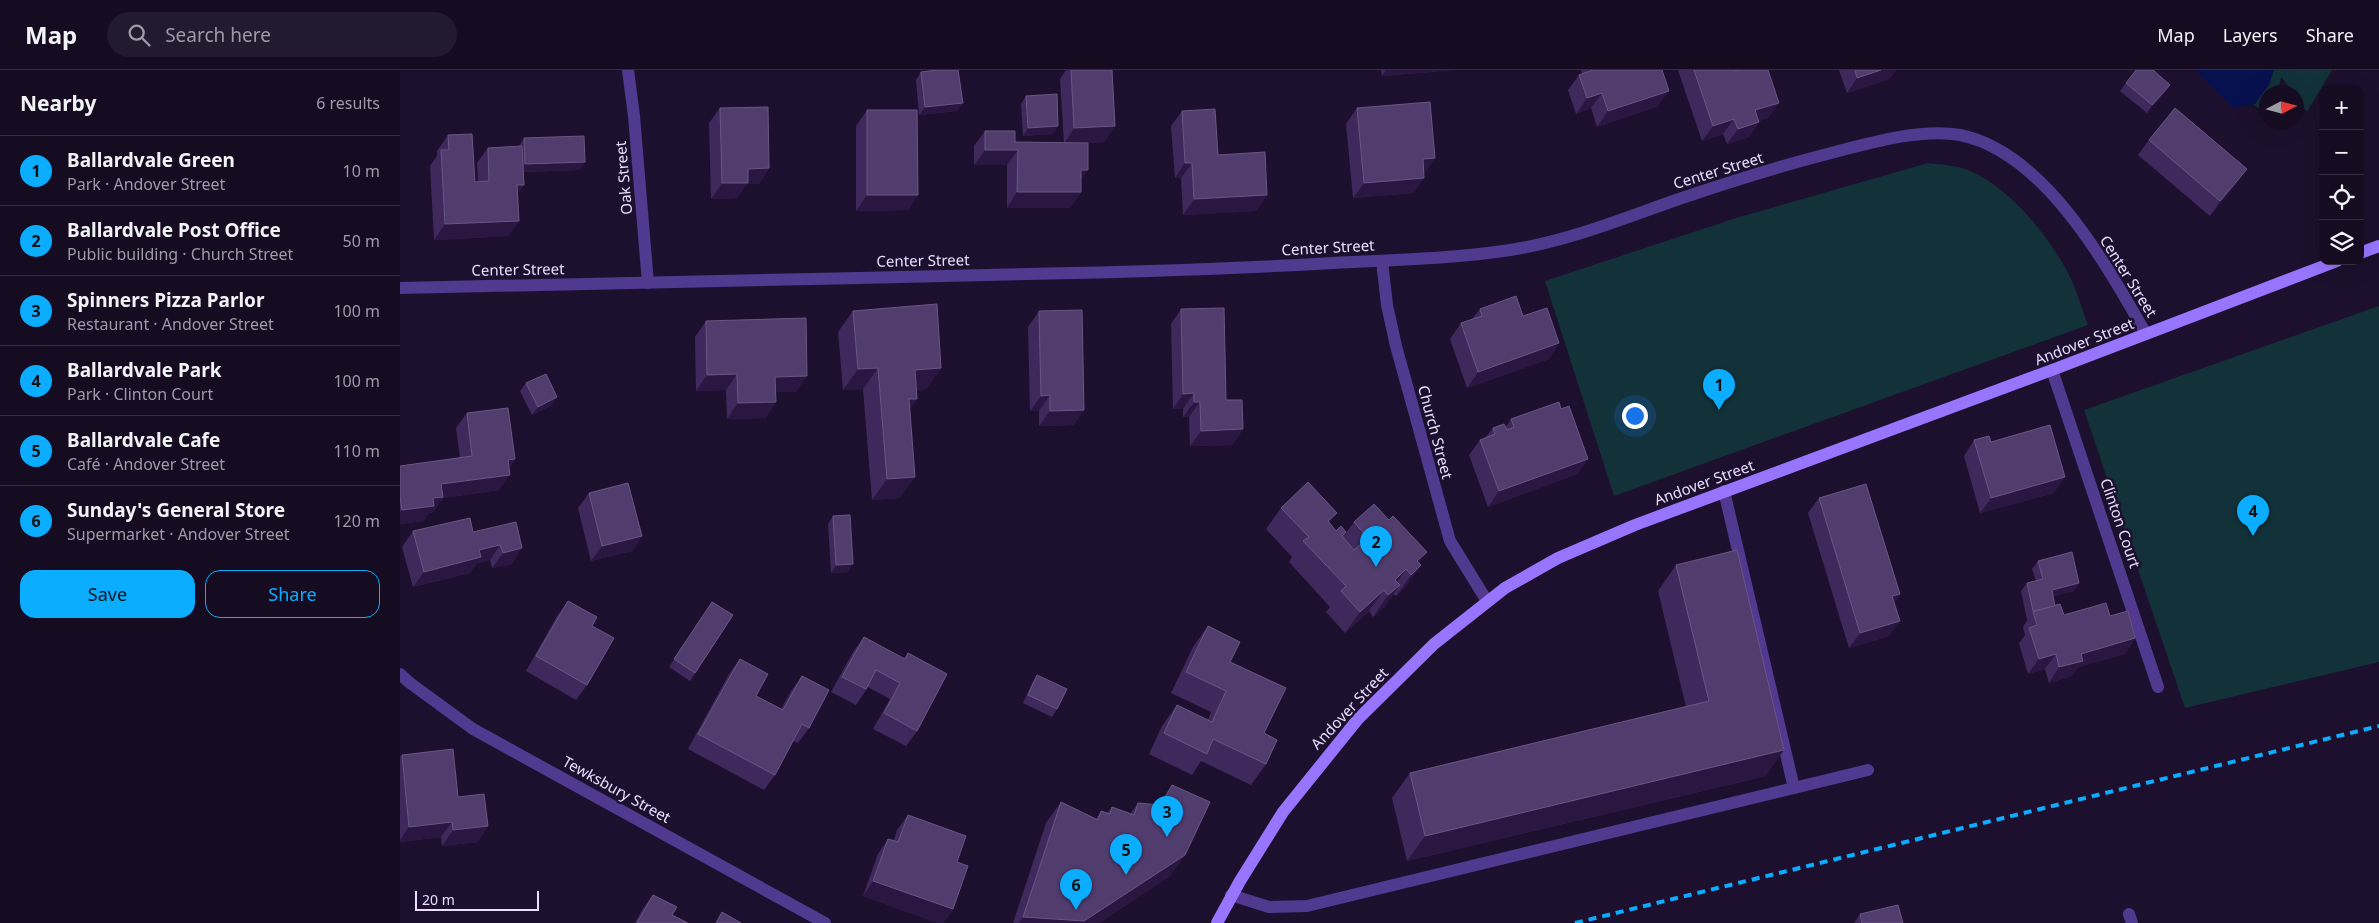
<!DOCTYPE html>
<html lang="en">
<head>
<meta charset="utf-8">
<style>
	:root { --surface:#150c22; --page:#221a2f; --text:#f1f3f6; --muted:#9d9ba5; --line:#342c40; --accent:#0aadff }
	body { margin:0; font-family:"Noto Sans",sans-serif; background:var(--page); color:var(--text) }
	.controls { position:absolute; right:15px; top:15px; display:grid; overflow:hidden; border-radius:10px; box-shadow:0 5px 20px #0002 }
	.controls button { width:45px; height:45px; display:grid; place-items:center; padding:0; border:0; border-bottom:1px solid var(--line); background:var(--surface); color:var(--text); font:25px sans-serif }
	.compass { position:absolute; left:1859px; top:15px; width:45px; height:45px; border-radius:50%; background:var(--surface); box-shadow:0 5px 20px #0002; rotate:84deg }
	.scale { position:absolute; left:15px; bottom:12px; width:124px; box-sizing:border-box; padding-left:5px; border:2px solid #e9deff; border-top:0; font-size:14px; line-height:18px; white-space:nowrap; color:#e9deff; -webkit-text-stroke:4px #1c102e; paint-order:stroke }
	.you { position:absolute; left:1234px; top:345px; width:18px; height:18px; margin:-12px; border:4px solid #fff; border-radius:50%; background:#1a73e8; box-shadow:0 0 0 8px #1a73e833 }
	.badge { display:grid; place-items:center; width:32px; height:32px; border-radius:50%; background:var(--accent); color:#111; font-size:16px; font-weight:700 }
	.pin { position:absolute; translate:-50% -41px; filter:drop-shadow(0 1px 2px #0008) }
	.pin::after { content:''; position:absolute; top:26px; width:18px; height:15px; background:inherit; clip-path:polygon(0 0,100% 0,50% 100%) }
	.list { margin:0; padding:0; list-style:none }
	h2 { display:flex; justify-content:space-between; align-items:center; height:65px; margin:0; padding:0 20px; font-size:21px }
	h2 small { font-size:16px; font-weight:400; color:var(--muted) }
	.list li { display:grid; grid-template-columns:32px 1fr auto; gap:15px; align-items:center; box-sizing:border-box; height:70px; padding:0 20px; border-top:1px solid var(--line) }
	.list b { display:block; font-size:19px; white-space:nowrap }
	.list p { margin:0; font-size:16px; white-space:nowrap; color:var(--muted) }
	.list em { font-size:16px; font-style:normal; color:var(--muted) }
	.actions { display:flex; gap:10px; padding:15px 20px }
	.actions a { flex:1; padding:11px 0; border:1px solid var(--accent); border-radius:15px; text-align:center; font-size:18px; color:var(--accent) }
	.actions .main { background:var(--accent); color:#111 }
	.icon { flex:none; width:28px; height:28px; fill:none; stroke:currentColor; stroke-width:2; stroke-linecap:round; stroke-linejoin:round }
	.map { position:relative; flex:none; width:1979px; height:853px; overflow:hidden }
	header { display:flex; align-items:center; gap:30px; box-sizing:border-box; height:70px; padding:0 25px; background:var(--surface); border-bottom:1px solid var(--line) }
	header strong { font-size:24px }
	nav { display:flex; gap:28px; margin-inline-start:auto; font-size:18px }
	.search { width:350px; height:45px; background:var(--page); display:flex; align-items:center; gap:12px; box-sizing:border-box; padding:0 18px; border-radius:28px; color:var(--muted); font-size:19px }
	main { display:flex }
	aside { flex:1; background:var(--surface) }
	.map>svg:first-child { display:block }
	.green { fill:#133139 }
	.water { fill:#081150 }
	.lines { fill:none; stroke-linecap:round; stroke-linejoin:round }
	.service { stroke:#513990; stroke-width:12 }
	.minor { stroke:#513990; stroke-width:12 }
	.tertiary { stroke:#513990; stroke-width:12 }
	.secondary { stroke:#9875ff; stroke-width:12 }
	.rail { stroke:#0aadff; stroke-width:4; stroke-dasharray:8 6; stroke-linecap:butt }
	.wall { fill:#3f295c }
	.shaded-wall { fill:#291742 }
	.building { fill:#513c6e; stroke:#695684 }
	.labels { text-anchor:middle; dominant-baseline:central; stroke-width:5; stroke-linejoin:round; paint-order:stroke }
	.street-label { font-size:15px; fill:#e9deff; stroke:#1c102e }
</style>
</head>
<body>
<header>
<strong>Map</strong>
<div class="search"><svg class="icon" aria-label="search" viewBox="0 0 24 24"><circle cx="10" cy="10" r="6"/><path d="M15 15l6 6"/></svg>Search here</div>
<nav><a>Map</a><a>Layers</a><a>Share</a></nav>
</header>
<main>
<aside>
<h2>Nearby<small>6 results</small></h2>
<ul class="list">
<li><span class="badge">1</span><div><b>Ballardvale Green</b><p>Park · Andover Street</p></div><em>10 m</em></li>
<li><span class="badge">2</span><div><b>Ballardvale Post Office</b><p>Public building · Church Street</p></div><em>50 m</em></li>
<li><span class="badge">3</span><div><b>Spinners Pizza Parlor</b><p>Restaurant · Andover Street</p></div><em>100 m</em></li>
<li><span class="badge">4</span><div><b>Ballardvale Park</b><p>Park · Clinton Court</p></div><em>100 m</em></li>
<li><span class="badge">5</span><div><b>Ballardvale Cafe</b><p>Café · Andover Street</p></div><em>110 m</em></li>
<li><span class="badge">6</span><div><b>Sunday's General Store</b><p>Supermarket · Andover Street</p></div><em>120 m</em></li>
</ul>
<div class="actions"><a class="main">Save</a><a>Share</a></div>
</aside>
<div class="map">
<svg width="1979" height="853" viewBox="0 0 1979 853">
	<rect width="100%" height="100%" fill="#1c102e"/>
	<g class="green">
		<path d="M1808,0H1932L1907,42L1897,27L1896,22H1893L1881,7L1878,22H1866V41H1862Z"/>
		<path d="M1528,93C1541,95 1557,95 1570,101C1610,118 1649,166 1669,205C1677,221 1682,239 1688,255L1214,426L1145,211L1336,148Z"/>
		<path d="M1979,236V592L1785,638L1684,340Z"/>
	</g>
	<path class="water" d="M1796,0H1874L1869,15L1855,34L1833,38Z"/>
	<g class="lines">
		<g class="service">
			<path d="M1324,421L1394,718"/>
			<path d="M831,825L869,837L907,836L1468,700"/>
			<path d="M1729,844L1732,853"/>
		</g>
		<g class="minor">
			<path d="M228,0L234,46L248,213"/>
			<path d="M982,191L987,235L996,276L1050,471L1087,531"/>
			<path d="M0,218C224,214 448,208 672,203C759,201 846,198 933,193C992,190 1052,189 1110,180C1169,171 1224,148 1279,129C1329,112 1380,96 1431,83C1469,73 1521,58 1560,65C1645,82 1707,196 1746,264"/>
			<path d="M1652,300L1758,617"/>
		</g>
		<path class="tertiary" d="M0,604L10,613L73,659L425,853"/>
		<g class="secondary">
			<path d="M1960,183L1979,176"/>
			<path d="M817,853L840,811L883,742L958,649L1034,574L1105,518L1158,488L1235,455L1652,300L1937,191"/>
		</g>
		<path class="rail" d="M1175,853L1979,656"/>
	</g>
	<g class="wall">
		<path d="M666,0H712L715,56L704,72L681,73V122L670,138H607V95H574V76L585,61L615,72L664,73L660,9Z"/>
		<path d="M981,0H1053L982,6Z"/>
		<path d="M1181,0H1262L1258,36L1197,57L1191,38L1176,44L1168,20L1179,5L1182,4Z"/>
		<path d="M1278,0H1335L1368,48L1359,51V52L1349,67L1327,74L1323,64L1302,71Z"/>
		<path d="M1439,0H1496L1489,9L1447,23Z"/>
		<path d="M521,2L563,33L557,41L519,45L516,10Z"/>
		<path d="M1726,13L1770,15L1764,23L1747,43L1720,21Z"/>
		<path d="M626,26L658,56L652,64L623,66L621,34Z"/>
		<path d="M320,38L369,98L359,114H347L337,128L311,129L309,53Z"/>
		<path d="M957,38L1035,88L1024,104V108L1013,123L953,128L946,54Z"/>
		<path d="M467,40L518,125L508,140L456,141V56Z"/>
		<path d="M782,41L818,85L867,125L856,141L783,145L781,108H775L771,56Z"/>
		<path d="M48,65L75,112H78L77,93L88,78L119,76L124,68L185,92L179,100L123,102L124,115L118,123L119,151L108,166L34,170L30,96L37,86V81Z"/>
		<path d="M1749,70L1847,99L1836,114L1810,146L1738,85Z"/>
		<path d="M781,239L826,330L843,359L832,375L790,376L789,347H783V339H773L771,254Z"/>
		<path d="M1080,239L1123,246L1159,273L1149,289L1067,318L1050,269L1061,253L1072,249Z"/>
		<path d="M453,241L541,298L526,319L516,320L517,329L509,339L500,428L472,430L463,319L443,320L438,262Z"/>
		<path d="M639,241L684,340L673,355L639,356V341H630L628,257Z"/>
		<path d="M306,251L396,322H376V332L365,348L327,349L326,320L296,321L295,267Z"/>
		<path d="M126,313L152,335L132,345L120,321Z"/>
		<path d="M1161,339L1188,389L1177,404L1088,437L1069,385L1080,370L1085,368L1093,358L1106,357L1111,349Z"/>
		<path d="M67,343L115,389L109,398L99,420L43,428L33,442L29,443L23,451L0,454V396L60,388L56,358Z"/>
		<path d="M1574,370L1591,372L1654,423L1580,443L1564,386Z"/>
		<path d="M189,423L242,466L232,481L191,491L178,438Z"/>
		<path d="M1419,428L1500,524L1494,532L1489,566L1449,578L1408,443Z"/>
		<path d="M881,438L929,453L936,461L946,462L943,467L954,452L1019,493L1021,495L1006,516L996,526L993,524L985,536L973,547L969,541L945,563L926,542L930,537L889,492L892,487L866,459Z"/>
		<path d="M433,446L453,494L447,502L431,503L428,454Z"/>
		<path d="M116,452L112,494L92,498L90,490L77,493L70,503L13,517L2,477L13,461L73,462Z"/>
		<path d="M1638,491L1679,513L1674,521L1653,526L1655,536L1664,545L1710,546L1735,568L1725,584L1678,597L1672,606L1649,613L1645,599L1628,604L1619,573L1625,565L1623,557L1628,549L1627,550L1621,521L1627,513L1636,511L1632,499Z"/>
		<path d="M1276,495L1366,706L1007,791L992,728L1010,703L1286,637L1258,521Z"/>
		<path d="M168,531L187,615L176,630L126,601L157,546Z"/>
		<path d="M312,532L333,545L290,611L269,597Z"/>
		<path d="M808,556L830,592L864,663L866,694L851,715L801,691L792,705L749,684L762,656L777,635L808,650L811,642L771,623L793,577Z"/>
		<path d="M464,567L504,589L508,583L517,661L506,676L473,659L490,629L468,617L456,635L431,622L453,582Z"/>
		<path d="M340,589L356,626L381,639L391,621L402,606L409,658L398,673L393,671L375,705L364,720L288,679L329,604Z"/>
		<path d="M637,605L657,639L652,647L623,633L632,613Z"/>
		<path d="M2,685L58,727L88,756L77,772L42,776L41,767L0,772V687Z"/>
		<path d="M772,715L785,785L770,806L699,853H613L646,753L661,732L696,749L701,741L707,743L712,737L730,744L738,733L758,735Z"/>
		<path d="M508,745L557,792L553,839L543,853H538L463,826L478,784L488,769L494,770L497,760Z"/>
		<path d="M253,825L272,845L288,853H235L242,840Z"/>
		<path d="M1460,844L1503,853H1454Z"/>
	</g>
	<g class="shaded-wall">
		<path d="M986,0H1053L982,6Z"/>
		<path d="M1481,0H1496L1489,9L1447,23L1457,8Z"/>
		<path d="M1770,15L1764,23L1747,43L1752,35Z"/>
		<path d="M1269,21L1258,36L1197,57L1208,41Z"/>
		<path d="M1202,23L1191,38L1176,44L1187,28Z"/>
		<path d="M563,33L557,41L519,45L525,37Z"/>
		<path d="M1379,33L1368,48L1345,56L1355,40Z"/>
		<path d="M1334,49L1323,64L1302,71L1313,56Z"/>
		<path d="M1359,52L1349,67L1327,74L1338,59Z"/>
		<path d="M658,56L652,64L623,66L628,58Z"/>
		<path d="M715,56L704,72L664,74L674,58Z"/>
		<path d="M585,80H618L607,95H574Z"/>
		<path d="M1035,88L1024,104L1023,89Z"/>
		<path d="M185,92L179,100L120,102L125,94Z"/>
		<path d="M785,93H792L781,108H775Z"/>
		<path d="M369,98L359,114H347L337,128L311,129L322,113L348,99Z"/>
		<path d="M1847,99L1836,114L1810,146L1820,131Z"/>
		<path d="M681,100H688L677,115Z"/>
		<path d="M1024,108L1013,123L953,128L964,113Z"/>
		<path d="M117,115H124L113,130Z"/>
		<path d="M617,122H681L670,138H607Z"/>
		<path d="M467,125H518L508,140L456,141Z"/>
		<path d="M867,125L856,141L783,145L794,129Z"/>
		<path d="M119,151L108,166L34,170L45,154Z"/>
		<path d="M1159,273L1149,289L1067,318L1078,302Z"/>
		<path d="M478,298L463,319L443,320L458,299Z"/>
		<path d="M541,298L526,319L500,321L515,300Z"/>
		<path d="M337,304L326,320L296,321L307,305Z"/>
		<path d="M407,306L396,322H365L375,307Z"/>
		<path d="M794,323L783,339H773L783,324Z"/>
		<path d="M650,325L639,341H630L641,326Z"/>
		<path d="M157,327L152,335L132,345L138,337Z"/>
		<path d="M509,329H517L502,350Z"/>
		<path d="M376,332L365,348L327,349L338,333Z"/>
		<path d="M794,332H800L789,347H783Z"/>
		<path d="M684,340L673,355L639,356L650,341Z"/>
		<path d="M843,359L832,375L790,376L801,361Z"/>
		<path d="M115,389L104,404L108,390Z"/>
		<path d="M1188,389L1177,404L1088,437L1099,421Z"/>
		<path d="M110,405L99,420L43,428L33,442L29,443L23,451L0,454V442L2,440L41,414Z"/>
		<path d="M515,407L500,428L472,430L487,409Z"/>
		<path d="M1665,407L1654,423L1580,443L1591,428Z"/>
		<path d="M937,443L922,464L928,451Z"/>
		<path d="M242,466L232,481L191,491L202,476Z"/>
		<path d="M100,475L90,490L77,493L70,503L13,517L24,502L79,480Z"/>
		<path d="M122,478L112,494L92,498L103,483Z"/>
		<path d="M1027,482L1012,503L1017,491Z"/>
		<path d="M453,494L447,502L431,503L436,495Z"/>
		<path d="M1021,495L1006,516L996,526L1011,505Z"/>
		<path d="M1006,499L991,521L995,510Z"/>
		<path d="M1679,513L1674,521L1646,528L1652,520Z"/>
		<path d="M1000,515L985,536L973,547L988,525Z"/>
		<path d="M984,520L969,541L945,563L960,542Z"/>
		<path d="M1500,524L1489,539L1492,526Z"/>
		<path d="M1500,551L1489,566L1449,578L1460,563Z"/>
		<path d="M1735,568L1725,584L1678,597L1672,606L1649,613L1659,597L1681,584Z"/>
		<path d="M1656,584L1645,599L1628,604L1639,589Z"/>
		<path d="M1384,680L1366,706L1007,791L1025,766Z"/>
		<path d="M52,752L41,767L0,772V770L9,757Z"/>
		<path d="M88,756L77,772L42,776L53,760Z"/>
		<path d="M785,785L770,806L699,853H619L623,847Z"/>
		<path d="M473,811L553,839L543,853H538L463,826Z"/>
	</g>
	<g class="building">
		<path d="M538,0H558L563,33L525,37L521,2Z"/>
		<path d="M671,0H712L715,56L674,58Z"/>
		<path d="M1193,0H1262L1269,21L1208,41L1202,23L1187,28L1179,5Z"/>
		<path d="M1294,0H1335V1L1339,0H1368L1379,33L1355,40L1359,52L1338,59L1334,49L1313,56Z"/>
		<path d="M1455,0H1481L1457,8Z"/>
		<path d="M1736,0H1753L1770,15L1752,35L1726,13Z"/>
		<path d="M657,24L658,56L628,58L626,26Z"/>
		<path d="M1030,32L1035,88L1023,89L1024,108L964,113L957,38Z"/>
		<path d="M368,37L369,98L348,99V113H322L320,38Z"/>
		<path d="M1775,38L1847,99L1820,131L1749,70Z"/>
		<path d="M815,39L818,85L865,82L867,125L794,129L792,93H785L782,41Z"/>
		<path d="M467,40H517L518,125H467Z"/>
		<path d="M585,61H615V72L688,73V100H681V122H617L618,80H585Z"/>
		<path d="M72,64L75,112L89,111L88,78L122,76L124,115H117L119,151L45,154L41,80H49L48,65Z"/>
		<path d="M184,66L185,92L125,94L124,68Z"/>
		<path d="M1116,226L1123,246L1147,238L1159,273L1078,302L1061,253L1082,246L1080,239Z"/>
		<path d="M537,234L541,298L515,300L517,329H509L515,407L487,409L478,298L458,299L453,241Z"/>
		<path d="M824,238L826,330H842L843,359L801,361L800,332H794V323L783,324L781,239Z"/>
		<path d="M682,240L684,340L650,341V325L641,326L639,241Z"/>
		<path d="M406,248L407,306L375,307L376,332L338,333L337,304L307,305L306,251Z"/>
		<path d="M146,304L157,327L138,337L126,313Z"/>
		<path d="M1159,332L1161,339L1169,336L1188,389L1099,421L1080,370L1095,364L1093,358L1104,354L1107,360L1114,357L1111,349Z"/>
		<path d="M108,338L115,389L108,390L110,405L41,414L43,427L33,428L34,436L2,440L0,427V396L72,386L67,343Z"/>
		<path d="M1650,355L1665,407L1591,428L1574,370L1589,366L1591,372Z"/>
		<path d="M908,412L937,443L928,451L936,461L941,456L946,462L942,466L954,480L968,468L954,452L974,434L989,450L993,446L1027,482L1017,491L1021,495L1011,505L1006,499L995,510L1000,515L988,525L984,520L960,542L941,521L946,516L903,471L909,467L881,438Z"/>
		<path d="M228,413L242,466L202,476L189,423Z"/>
		<path d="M1466,414L1500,524L1492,526L1500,551L1460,563L1419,428Z"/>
		<path d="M450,445L453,494L436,495L433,446Z"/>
		<path d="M70,448L73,462L116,452L122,478L103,483L100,475L79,480L81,487L24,502L13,461Z"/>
		<path d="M1337,480L1384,680L1025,766L1010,703L1309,631L1276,495Z"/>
		<path d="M1672,482L1679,513L1652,520L1655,536L1633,541L1627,513L1643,509L1638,491Z"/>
		<path d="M168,531L197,547L192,556L214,568L187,615L136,586Z"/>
		<path d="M312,532L333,545L295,603L274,589Z"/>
		<path d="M1706,533L1710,546L1728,541L1735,568L1681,584L1683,591L1659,597L1656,584L1639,589L1629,558L1637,555L1633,542L1660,534L1664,545Z"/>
		<path d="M808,556L840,572L830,592L886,618L864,663L877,670L866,694L813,669L807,684L764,663L777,635L812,652L826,621L786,602Z"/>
		<path d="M464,567L505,589L508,583L547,604L517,661L484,643L500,613L476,600L466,619L442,607Z"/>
		<path d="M340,589L368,604L356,626L383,640L402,606L429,620L409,658L402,654L375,705L298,664Z"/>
		<path d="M637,605L667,619L657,639L628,625Z"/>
		<path d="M53,679L58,727L84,724L88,756L53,760L52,752L9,757L2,685Z"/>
		<path d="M772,715L810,732L785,785L684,851L623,847L661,732L698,750L701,741L710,744L712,737L734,745L738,733L761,735Z"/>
		<path d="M508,745L566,766L557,792L568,796L553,839L473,811L488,769L498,772Z"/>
		<path d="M253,825L277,837L272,845L288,853H237Z"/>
		<path d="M1498,835L1503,853H1462L1460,844Z"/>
		<path d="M322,842L341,853H316Z"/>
	</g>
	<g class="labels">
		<g class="street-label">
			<text transform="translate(1318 100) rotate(-17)">Center Street</text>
			<text transform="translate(223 108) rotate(-95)">Oak Street</text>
			<text transform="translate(928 177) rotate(-3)">Center Street</text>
			<text transform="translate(523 190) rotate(-1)">Center Street</text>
			<text transform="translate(118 199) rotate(-1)">Center Street</text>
			<text transform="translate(1729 206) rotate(58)">Center Street</text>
			<text transform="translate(1684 271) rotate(-21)">Andover Street</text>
			<text transform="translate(1036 362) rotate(75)">Church Street</text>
			<text transform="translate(1304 412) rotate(-20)">Andover Street</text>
			<text transform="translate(1721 453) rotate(71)">Clinton Court</text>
			<text transform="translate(949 638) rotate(-47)">Andover Street</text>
			<text transform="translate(217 719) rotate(29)">Tewksbury Street</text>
		</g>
	</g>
</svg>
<div class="controls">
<button>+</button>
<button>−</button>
<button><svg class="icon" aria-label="locate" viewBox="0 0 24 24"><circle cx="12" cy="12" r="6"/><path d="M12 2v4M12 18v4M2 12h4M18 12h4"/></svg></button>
<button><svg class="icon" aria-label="layers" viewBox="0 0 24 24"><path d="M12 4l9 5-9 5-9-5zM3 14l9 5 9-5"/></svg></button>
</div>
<svg class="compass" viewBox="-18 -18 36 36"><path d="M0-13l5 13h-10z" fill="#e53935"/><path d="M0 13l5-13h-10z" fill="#9d9ba5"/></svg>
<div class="scale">20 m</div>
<div class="you"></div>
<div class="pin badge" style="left:1319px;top:340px">1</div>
<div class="pin badge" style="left:976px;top:497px">2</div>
<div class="pin badge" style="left:767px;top:767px">3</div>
<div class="pin badge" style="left:1853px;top:466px">4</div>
<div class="pin badge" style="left:726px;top:805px">5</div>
<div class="pin badge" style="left:676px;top:840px">6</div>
</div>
</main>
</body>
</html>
